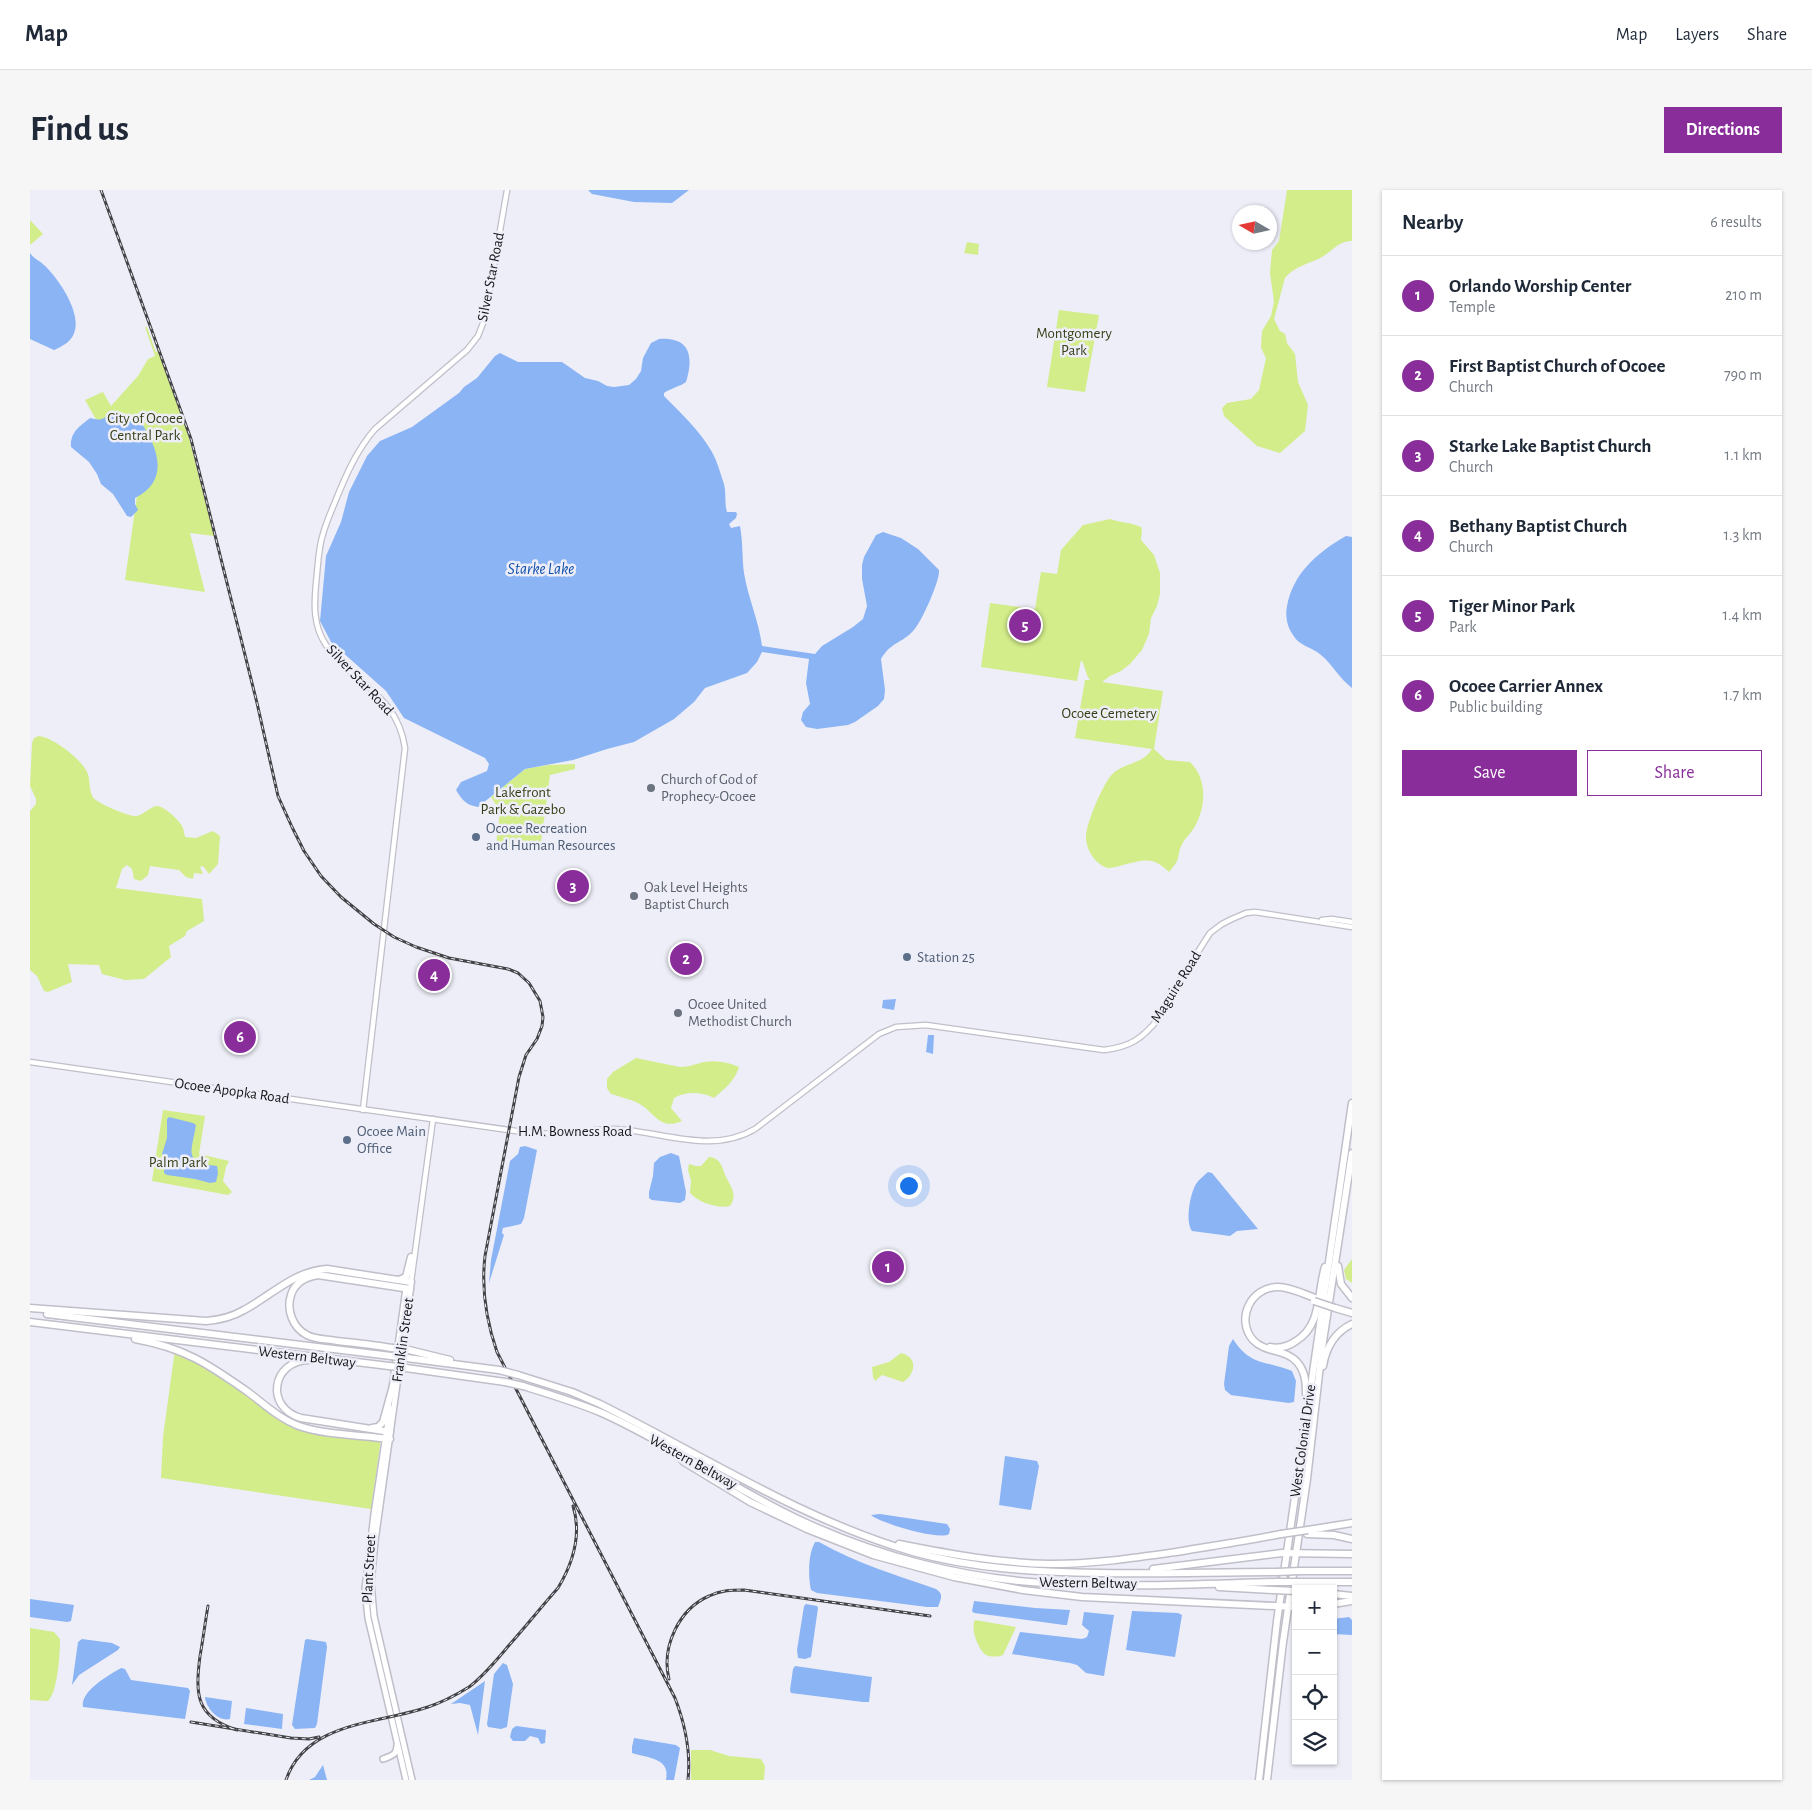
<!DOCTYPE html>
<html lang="en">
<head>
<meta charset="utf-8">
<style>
	:root { --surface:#fff; --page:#f6f6f7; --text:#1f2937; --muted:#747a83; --line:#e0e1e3; --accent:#882d99 }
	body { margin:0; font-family:"Alegreya Sans",sans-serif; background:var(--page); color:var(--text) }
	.controls { position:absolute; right:15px; bottom:15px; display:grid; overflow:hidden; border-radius:0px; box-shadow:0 1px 4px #0004 }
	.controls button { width:45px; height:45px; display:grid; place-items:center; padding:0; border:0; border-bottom:1px solid var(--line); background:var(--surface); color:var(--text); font:25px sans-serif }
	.compass { position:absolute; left:1202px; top:15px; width:45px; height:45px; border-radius:50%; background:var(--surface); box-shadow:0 1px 4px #0004; rotate:279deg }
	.you { position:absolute; left:878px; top:995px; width:18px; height:18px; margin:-12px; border:4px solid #fff; border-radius:50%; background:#1a73e8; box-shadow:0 0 0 8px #1a73e833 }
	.badge { display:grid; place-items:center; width:32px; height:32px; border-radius:50%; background:var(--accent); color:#fff; font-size:16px; font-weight:700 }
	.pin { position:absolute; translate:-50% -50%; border:2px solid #fff; box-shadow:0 1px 5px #0006 }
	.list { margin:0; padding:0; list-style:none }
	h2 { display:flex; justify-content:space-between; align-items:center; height:65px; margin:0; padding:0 20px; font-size:21px }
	h2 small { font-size:16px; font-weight:400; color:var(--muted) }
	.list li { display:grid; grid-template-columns:32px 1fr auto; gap:15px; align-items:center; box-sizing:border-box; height:80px; padding:0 20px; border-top:1px solid var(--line) }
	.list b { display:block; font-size:19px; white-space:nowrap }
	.list p { margin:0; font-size:16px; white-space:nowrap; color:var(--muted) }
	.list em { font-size:16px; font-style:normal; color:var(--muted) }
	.actions { display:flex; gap:10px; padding:15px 20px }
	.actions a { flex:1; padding:11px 0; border:1px solid var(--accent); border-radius:0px; text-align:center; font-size:18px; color:var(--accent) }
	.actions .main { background:var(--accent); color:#fff }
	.icon { flex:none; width:28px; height:28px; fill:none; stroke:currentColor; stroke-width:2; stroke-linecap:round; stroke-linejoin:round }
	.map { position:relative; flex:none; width:1322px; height:1590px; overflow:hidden; border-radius:0px }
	header { display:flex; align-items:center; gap:30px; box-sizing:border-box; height:70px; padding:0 25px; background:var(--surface); border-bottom:1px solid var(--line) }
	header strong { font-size:24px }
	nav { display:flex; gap:28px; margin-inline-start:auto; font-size:18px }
	.intro { display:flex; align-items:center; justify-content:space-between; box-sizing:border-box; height:120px; padding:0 30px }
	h1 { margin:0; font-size:35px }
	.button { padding:12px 22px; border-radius:0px; background:var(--accent); color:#fff; font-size:18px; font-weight:700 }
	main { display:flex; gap:30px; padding:0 30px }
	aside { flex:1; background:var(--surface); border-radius:0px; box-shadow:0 1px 4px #0004 }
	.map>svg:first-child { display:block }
	.green { fill:#d3ed8a }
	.water { fill:#8bb4f5 }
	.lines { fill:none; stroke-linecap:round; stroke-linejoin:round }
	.secondary-casing { stroke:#c0bfc9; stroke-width:7 }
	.primary-casing { stroke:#c0bfc9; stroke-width:8 }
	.highway-casing { stroke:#c0bfc9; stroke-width:9 }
	.secondary { stroke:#fff; stroke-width:4.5 }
	.primary { stroke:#fff; stroke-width:5 }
	.highway { stroke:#fff; stroke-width:6 }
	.rail-casing { stroke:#434347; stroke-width:3 }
	.rail { stroke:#eeeef8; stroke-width:1; stroke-dasharray:4; stroke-linecap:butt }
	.highway-bridge-casing { stroke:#c0bfc9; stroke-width:9; stroke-linecap:butt }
	.highway-bridge { stroke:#fff; stroke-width:6 }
	.worship-dot { fill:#6b7280; stroke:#eeeef8; stroke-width:2 }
	.service-dot { fill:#5c6f8a; stroke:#eeeef8; stroke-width:2 }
	.labels { text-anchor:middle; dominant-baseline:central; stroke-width:5; stroke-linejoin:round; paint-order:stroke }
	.street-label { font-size:15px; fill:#161619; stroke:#eeeef8 }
	.park-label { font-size:15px; fill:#364017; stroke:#eeeef8 }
	.worship-label { font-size:15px; fill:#5b616d; stroke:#eeeef8; text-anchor:start }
	.service-label { font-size:15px; fill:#4e5e75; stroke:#eeeef8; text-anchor:start }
	.water-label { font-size:16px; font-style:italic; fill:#1150ab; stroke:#eeeef8 }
</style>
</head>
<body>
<header>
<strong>Map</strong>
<nav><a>Map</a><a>Layers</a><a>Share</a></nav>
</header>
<div class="intro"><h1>Find us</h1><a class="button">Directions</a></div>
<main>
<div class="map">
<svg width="1322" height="1590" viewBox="0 0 1322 1590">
	<rect width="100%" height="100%" fill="#eeeef8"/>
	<g class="green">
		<path d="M1257,0H1322V51C1310,50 1302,61 1292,67C1279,74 1264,76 1255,88L1244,129L1250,141L1255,144L1257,153L1265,164L1268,192L1278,215L1275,241L1250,263L1227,256L1194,226L1192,218L1197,213L1221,209L1229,200L1236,168L1231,158L1232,141L1241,126L1244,112L1240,83L1242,60L1249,51Z"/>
		<path d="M0,30L13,44L0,55Z"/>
		<path d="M937,52L949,54L948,65L934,63Z"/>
		<path d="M1029,120L1069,125L1055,202L1017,197Z"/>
		<path d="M115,137H117L126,163L128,159L158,244L184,346L160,343L175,402L95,390L108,299L102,293L55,210L73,202L81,216L108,186L118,169L125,166Z"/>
		<path d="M1080,329C1091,333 1100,332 1111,337L1112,340L1111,350L1124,365L1130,383V404L1127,416L1121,428L1119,444L1112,460L1100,474L1091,481L1080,486L1072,492L1133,501L1124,559L1136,570L1160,572C1178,589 1176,618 1164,638C1161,643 1155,648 1152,654C1146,667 1152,668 1139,682C1122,666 1115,670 1093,675C1088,676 1083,678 1078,678C1066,675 1057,661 1056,649C1055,635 1071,600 1079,588C1090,572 1112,576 1122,559L1045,548L1055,490H1060C1055,485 1056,476 1051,470L1047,491L951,477L960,413L1005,419L1011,382L1027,384L1031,360L1053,335Z"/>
		<path d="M9,546C24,548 50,568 57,582C61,590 58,605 66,610C72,615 98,626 105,626C113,626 118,618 126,616C133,615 149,630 152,636C154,639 154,644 155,647L166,648L183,641L190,646L188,674L179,684L173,676L170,677L173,684L164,683L163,689L156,687L149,680L120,676L118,685L111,691L104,689L102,679L97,675L92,679L86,698L172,709L174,731L157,741L155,746L139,756L141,767L114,789L95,790L72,784L69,775L38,774L42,792L18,802L14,801L7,786L0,780V621L6,614V609L0,596L2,553L4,548Z"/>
		<path d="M545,574V579L520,585L511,652L502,653L491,658L466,655L470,621L461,607L495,579L518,575Z"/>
		<path d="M693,587L714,590L713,596L692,593Z"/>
		<path d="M606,868L650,877C659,877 665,874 674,872C685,870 698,872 709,877C705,891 694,899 684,908C672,902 656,901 644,908L641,918L652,931C629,941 625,922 608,913C600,909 590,907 581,904L577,898V889L583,882Z"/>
		<path d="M133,920L175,926L169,964L199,971L196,977L193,991L202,1002L198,1005L122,991Z"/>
		<path d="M679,967C691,968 692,977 696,987C701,997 708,1005 700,1016C687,1019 668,1012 660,1003L661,991L658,980L659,974L666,976H671Z"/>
		<path d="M1322,1069V1093L1316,1089L1314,1080Z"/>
		<path d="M145,1159L175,1173L254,1229L282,1239L351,1249L341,1319L131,1288L133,1247Z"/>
		<path d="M871,1163C888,1167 886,1184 873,1192L852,1185L845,1191L843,1187L842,1177L859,1172Z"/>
		<path d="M945,1430L986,1437L973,1465C968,1467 961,1467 956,1465C948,1460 940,1438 945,1430Z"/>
		<path d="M0,1438L24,1442L30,1449C30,1462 28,1501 18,1511L0,1510Z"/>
		<path d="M661,1560H680L699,1566L731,1569L735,1576L734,1590H661Z"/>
	</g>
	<g class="water">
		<path d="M558,0H659L642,13L604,12L562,4Z"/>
		<path d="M0,63C5,70 9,70 14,75C28,88 50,120 45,140C43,151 33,156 24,160L0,149Z"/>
		<path d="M629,149C660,147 664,166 656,192C649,197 641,198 634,203V206C651,223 670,241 682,262C687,271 690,282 693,291C697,301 694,312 697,322H706L707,324L706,328L699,334L701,338L710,336C713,352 712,368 714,383C718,408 729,431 732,456L785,464L792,456L823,437L833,429L837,416L832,389V375L834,367L846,345L853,342L871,348L888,359L909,380C910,391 891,433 883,441C871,454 862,451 851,469L855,500L854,509L848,516L825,532L818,535L787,539L776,537L771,530L773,522L780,514L776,493L779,469L732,462L727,472L717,483L675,498L664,512L644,529L604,552L577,559L543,570L495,579L448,617C436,615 432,610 426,600L431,592L457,581L459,574L455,568L374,528L356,501L301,452L290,431L296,366L311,332L319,302L337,266L350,251L382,237L429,203L434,197L447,188L465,166L470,163L488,172H532L555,188L568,191L577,196L584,197L599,195L606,189L611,181L613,168L621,153Z"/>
		<path d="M78,224L83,227L112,234C129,260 139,291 105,308V314L108,320L101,327L97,326L83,304L71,294L67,284L59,272L41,257C40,242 50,236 60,228C68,230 73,231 78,224Z"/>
		<path d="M1316,346L1322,347V498C1309,488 1302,474 1291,465C1282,457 1269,456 1263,445C1257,437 1255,426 1257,416C1263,383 1288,362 1316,346Z"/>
		<path d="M866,809L864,820L852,818L853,810Z"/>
		<path d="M898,845H904L903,864L896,862Z"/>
		<path d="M139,927L163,933L166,935C162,961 152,973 187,976L188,983L186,992L180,993L165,989L137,985L134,983V969L132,964L137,948V929Z"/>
		<path d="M495,956L507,960L494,1028L491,1034L473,1038L472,1043L474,1045L459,1093L461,1070L480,971L488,964L490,957Z"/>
		<path d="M641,963L649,966L656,1002L655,1010L650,1013L622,1010L619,1008V1002L623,986L624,973L630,967Z"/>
		<path d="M1178,982L1182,983L1228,1039L1207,1041L1200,1046L1162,1041C1155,1031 1160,1004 1166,994C1169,989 1174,986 1178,982Z"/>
		<path d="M1203,1149C1221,1177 1236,1170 1262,1181L1266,1191L1264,1212L1259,1213L1201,1205L1195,1200L1194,1194L1199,1156Z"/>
		<path d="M975,1266L1007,1271L1009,1276L1001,1320L969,1315Z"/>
		<path d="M850,1324L917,1334L920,1339L919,1344C910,1351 850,1333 841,1325Z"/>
		<path d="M785,1352H789C826,1373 866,1385 906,1399C914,1404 911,1409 908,1417H897L787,1403L781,1400C778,1386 778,1364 785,1352Z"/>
		<path d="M0,1409L44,1415L41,1431L37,1432L0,1427Z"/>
		<path d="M944,1411L1005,1418L1040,1420L1037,1435H1034L944,1423L942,1421Z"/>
		<path d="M776,1414L787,1416L788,1418L781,1467L775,1469L768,1468L767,1460L774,1416Z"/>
		<path d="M1102,1421L1148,1423L1152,1425L1145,1467L1096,1460Z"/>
		<path d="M1054,1422L1084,1425L1074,1486L1056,1483L1047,1475L1040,1473L982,1464L990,1442L1052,1449L1057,1447L1059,1441L1052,1435Z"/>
		<path d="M1319,1427L1322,1430V1445L1303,1444V1429Z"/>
		<path d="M52,1449L82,1453L90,1457L88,1460L49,1485L42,1495L48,1452Z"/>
		<path d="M277,1449L296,1452L297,1457L287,1534L285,1538L265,1539L262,1535L275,1450Z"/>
		<path d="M473,1473L477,1475L483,1494L477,1537L471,1539L458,1537L457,1534L464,1484Z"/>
		<path d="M765,1476L842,1487L839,1512H833L761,1503L760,1500L763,1479Z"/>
		<path d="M91,1478L95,1479L101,1490L158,1498L160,1501L155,1529L53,1517C50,1501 79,1485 91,1478Z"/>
		<path d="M455,1491L448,1545L440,1515L430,1513L421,1514Z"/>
		<path d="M175,1507L202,1511L200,1529C188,1532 176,1518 175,1507Z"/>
		<path d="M216,1518L253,1524L252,1539L214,1534Z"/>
		<path d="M486,1536L516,1540L515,1553L511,1554L508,1548L500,1546L495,1551H483L480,1547L482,1539Z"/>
		<path d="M604,1548L646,1555L650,1558L644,1590H636C641,1568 618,1568 602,1563V1557Z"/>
		<path d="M293,1575L297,1590H279L285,1587Z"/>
	</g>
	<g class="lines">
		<defs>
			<g id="secondary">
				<path d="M1292,730L1302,729L1322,732"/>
				<path d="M0,872L493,942C504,943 516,944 527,944C546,943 565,939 584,939C632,941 681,965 725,939L849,844L866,837L896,835L1074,860C1100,857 1112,849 1129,828L1148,793L1180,743L1192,734L1202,729L1216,723L1225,722L1322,737"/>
				<path d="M333,920L375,558C367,503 323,495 296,455C283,436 284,414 286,393C288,377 288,359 293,344C296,333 301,322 305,312C316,285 326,261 345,239L437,160L448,146L455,128L477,0"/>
				<path d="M381,1092L403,929"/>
			</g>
			<g id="primary">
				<path d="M381,1095L345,1351L341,1393L344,1426L382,1590"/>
				<path d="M362,1199L376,1098"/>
				<path d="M360,1218L344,1324L335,1399L338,1428L376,1590"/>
				<path d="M353,1569C361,1566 367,1565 367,1555"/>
			</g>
			<g id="highway">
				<path d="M1308,1076L1311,1094L1322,1108"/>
				<path d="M369,1090L376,1087L381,1067"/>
				<path d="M0,1118L176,1131C189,1130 202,1127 214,1120C242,1105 264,1081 297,1079L381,1092"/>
				<path d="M1305,1118L1322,1123"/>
				<path d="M17,1124L361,1166"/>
				<path d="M0,1132L359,1176"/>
				<path d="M105,1149C155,1158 178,1174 218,1202C234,1214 250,1229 269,1236C294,1245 332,1245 360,1249"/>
				<path d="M1240,1157C1250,1159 1259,1156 1266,1151C1292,1135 1287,1103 1295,1077"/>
				<path d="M362,1158C344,1155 326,1153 307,1151C298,1149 286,1150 277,1145C263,1138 256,1120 261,1105C265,1092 275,1087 288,1085L380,1099"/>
				<path d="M379,1160L420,1170"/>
				<path d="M377,1168L469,1180"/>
				<path d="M279,1170C241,1171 235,1218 271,1228L360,1242"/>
				<path d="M1293,1176C1296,1158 1305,1142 1322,1134"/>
				<path d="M376,1178L475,1192"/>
				<path d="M488,1185L542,1202L570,1214C672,1265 773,1330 883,1362C944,1379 1007,1382 1070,1383C1129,1384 1188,1382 1247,1382"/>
				<path d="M493,1196C519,1204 546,1212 572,1223C641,1254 703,1299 772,1331C847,1366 932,1388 1014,1393C1091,1398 1169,1394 1246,1392"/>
				<path d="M1276,1204C1276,1192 1275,1181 1267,1172C1256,1159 1235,1163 1223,1150C1205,1129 1221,1097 1248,1097C1260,1097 1274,1104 1285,1108"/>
				<path d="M342,1238L348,1237L353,1232L363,1196"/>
				<path d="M649,1266L654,1272L720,1312L777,1339L843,1365L924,1387L993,1400L1052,1407L1266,1417"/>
				<path d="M1278,1340L1322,1333"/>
				<path d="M1277,1344L1304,1345L1322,1349"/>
				<path d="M869,1354C919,1364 969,1373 1020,1374C1063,1374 1104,1368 1146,1362C1181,1356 1216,1351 1251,1344"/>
				<path d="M1123,1379L1252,1363L1322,1364"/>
				<path d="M1270,1381H1322"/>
				<path d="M1268,1392H1322"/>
				<path d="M1189,1397L1243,1400"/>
				<path d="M1303,1404L1322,1406"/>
				<path d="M1303,1414L1322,1411"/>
				<path d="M1229,1590L1247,1431L1322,913"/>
				<path d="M1237,1590L1253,1452L1277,1289L1292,1158L1322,963"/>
			</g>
		</defs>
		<use href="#secondary" class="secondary-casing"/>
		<use href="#primary" class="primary-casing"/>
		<use href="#highway" class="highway-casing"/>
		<use href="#secondary" class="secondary"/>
		<use href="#primary" class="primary"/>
		<use href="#highway" class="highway"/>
		<defs>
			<g id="rail">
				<path d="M71,0L161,249L227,513L248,606L262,637L274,661L291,686L311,707L344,734L364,747L386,757L419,768L478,779L488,783L499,793L510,811L513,827L512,836L507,849L496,865L489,887L455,1066C451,1100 456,1130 467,1162L645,1508C655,1534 661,1562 658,1590"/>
				<path d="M178,1416C175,1433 173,1450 170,1466C165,1505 166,1527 207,1540"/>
				<path d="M639,1489C631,1457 649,1419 679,1406C691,1400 702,1400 714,1400L900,1426"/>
				<path d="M161,1532L261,1548L279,1549L289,1547"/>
				<path d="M256,1590C276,1531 349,1534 398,1517C413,1512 426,1505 439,1497C455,1485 468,1468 481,1453C497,1435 512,1416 528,1398C543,1373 552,1345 543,1316"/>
			</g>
		</defs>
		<use href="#rail" class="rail-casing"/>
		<use href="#rail" class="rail"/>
		<defs>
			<g id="highway-bridge">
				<path d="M1284,1111L1305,1118"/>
				<path d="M362,1158L379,1160"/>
				<path d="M361,1166L377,1168"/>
				<path d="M359,1176L376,1178"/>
				<path d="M469,1180L488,1185"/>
				<path d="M475,1192L493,1196"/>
				<path d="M1251,1344L1278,1340"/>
				<path d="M1247,1382L1270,1381"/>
				<path d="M1246,1392H1268"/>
				<path d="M1243,1400L1266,1401"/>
			</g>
		</defs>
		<use href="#highway-bridge" class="highway-bridge-casing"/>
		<use href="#highway-bridge" class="highway-bridge"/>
	</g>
	<g class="worship-dot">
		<circle cx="621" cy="598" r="5"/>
		<circle cx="604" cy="706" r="5"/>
		<circle cx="648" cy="823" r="5"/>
	</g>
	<g class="service-dot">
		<circle cx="446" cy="647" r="5"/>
		<circle cx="877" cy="767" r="5"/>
		<circle cx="317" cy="950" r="5"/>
	</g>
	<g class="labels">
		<g class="street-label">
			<text transform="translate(461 87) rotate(-79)">Silver Star Road</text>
			<text transform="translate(330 490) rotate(47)">Silver Star Road</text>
			<text transform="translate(1146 797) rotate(-58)">Maguire Road</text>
			<text transform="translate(202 901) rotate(8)">Ocoee Apopka Road</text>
			<text x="545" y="941">H.M. Bowness Road</text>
			<text transform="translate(373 1150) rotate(-82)">Franklin Street</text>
			<text transform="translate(277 1167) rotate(7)">Western Beltway</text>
			<text transform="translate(1273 1251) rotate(-82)">West Colonial Drive</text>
			<text transform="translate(663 1272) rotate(29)">Western Beltway</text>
			<text transform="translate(339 1379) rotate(-87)">Plant Street</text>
			<text transform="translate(1058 1393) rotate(1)">Western Beltway</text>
		</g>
		<g class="park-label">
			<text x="1044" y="143">Montgomery<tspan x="1044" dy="17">Park</tspan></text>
			<text x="115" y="228">City of Ocoee<tspan x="115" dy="17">Central Park</tspan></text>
			<text x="1079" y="523">Ocoee Cemetery</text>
			<text x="493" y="602">Lakefront<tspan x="493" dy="17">Park &amp; Gazebo</tspan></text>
			<text x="148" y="972">Palm Park</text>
		</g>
		<g class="worship-label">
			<text x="631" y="589">Church of God of<tspan x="631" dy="17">Prophecy-Ocoee</tspan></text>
			<text x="614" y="697">Oak Level Heights<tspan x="614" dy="17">Baptist Church</tspan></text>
			<text x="658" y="814">Ocoee United<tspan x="658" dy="17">Methodist Church</tspan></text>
		</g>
		<g class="service-label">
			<text x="456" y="638">Ocoee Recreation<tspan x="456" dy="17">and Human Resources</tspan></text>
			<text x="887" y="767">Station 25</text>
			<text x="327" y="941">Ocoee Main<tspan x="327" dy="17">Office</tspan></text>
		</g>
		<g class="water-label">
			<text x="511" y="379">Starke Lake</text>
		</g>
	</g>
</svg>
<div class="controls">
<button>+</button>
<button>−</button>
<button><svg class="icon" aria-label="locate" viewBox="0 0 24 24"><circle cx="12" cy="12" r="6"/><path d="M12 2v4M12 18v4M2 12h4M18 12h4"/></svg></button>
<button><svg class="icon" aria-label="layers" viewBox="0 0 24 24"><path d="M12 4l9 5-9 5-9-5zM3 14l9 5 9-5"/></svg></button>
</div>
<svg class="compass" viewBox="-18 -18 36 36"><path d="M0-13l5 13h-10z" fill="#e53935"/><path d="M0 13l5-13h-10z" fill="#747a83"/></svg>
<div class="you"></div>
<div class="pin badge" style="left:858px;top:1077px">1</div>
<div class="pin badge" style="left:656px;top:769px">2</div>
<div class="pin badge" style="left:543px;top:696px">3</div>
<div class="pin badge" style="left:404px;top:785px">4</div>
<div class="pin badge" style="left:995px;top:435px">5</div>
<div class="pin badge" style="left:210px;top:847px">6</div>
</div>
<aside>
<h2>Nearby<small>6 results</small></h2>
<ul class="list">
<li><span class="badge">1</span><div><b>Orlando Worship Center</b><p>Temple</p></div><em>210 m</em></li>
<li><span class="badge">2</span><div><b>First Baptist Church of Ocoee</b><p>Church</p></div><em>790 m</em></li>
<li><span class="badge">3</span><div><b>Starke Lake Baptist Church</b><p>Church</p></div><em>1.1 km</em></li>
<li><span class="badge">4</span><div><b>Bethany Baptist Church</b><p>Church</p></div><em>1.3 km</em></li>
<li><span class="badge">5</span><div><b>Tiger Minor Park</b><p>Park</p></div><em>1.4 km</em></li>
<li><span class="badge">6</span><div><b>Ocoee Carrier Annex</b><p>Public building</p></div><em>1.7 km</em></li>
</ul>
<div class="actions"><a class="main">Save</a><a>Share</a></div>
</aside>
</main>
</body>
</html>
